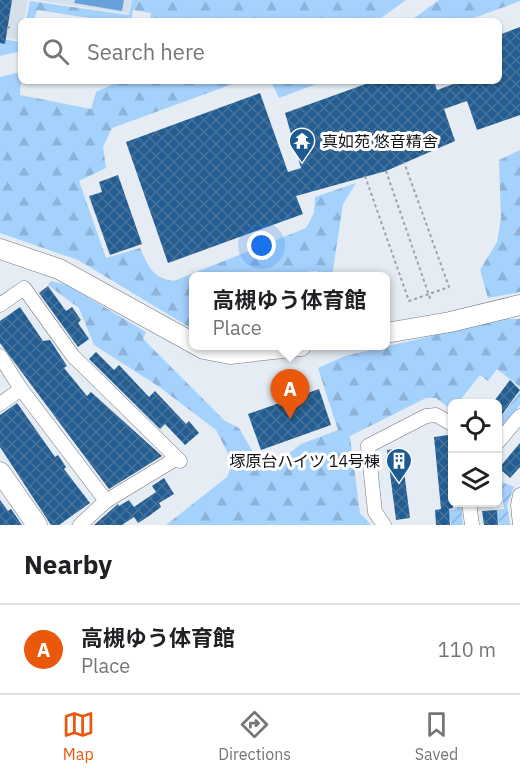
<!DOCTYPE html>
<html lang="en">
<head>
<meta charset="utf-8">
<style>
	:root { --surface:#fff; --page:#f6f6f6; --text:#202124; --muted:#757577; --line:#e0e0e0; --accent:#ea580c }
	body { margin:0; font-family:"IBM Plex Sans","Noto Sans JP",sans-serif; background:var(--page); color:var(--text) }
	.controls { position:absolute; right:18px; bottom:18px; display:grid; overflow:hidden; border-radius:9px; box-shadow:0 2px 4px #0004 }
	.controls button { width:54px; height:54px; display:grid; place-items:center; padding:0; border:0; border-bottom:2px solid var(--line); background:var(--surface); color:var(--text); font:30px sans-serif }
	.you { position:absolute; left:262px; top:246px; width:21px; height:21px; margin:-15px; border:4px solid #fff; border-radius:50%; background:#1a73e8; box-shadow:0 0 0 9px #1a73e833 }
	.badge { display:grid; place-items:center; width:39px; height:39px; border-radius:50%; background:var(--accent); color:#fff; font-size:20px; font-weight:700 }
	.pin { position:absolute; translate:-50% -50px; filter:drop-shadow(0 2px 3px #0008) }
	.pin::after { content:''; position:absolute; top:32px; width:21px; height:18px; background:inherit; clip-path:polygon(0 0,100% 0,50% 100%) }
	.popup { position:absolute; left:189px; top:272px; width:201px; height:78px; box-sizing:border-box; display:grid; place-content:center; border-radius:9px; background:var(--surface); filter:drop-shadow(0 2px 4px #0005); font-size:20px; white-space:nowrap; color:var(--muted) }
	.popup b { font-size:22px; color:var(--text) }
	.popup::after { content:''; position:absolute; left:50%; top:100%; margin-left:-12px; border:12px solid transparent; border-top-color:var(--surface) }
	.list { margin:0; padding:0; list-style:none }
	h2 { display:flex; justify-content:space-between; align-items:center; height:78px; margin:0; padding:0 24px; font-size:26px }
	h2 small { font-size:20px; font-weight:400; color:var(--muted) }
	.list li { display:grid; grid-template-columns:39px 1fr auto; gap:18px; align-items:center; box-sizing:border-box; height:90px; padding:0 24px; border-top:2px solid var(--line) }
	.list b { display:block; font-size:22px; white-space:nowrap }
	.list p { margin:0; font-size:20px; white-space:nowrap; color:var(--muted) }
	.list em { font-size:20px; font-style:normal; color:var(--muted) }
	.icon { flex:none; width:33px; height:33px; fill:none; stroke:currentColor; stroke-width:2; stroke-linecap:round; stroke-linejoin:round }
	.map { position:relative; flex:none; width:520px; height:525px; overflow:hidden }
	.search { position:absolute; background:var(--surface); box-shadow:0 2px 4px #0004; left:18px; right:18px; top:18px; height:66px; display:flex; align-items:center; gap:15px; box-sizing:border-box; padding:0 21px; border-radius:9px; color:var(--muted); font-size:22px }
	.sheet { height:168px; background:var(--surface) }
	nav { display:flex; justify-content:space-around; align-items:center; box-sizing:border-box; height:84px; border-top:2px solid var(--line); background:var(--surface); font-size:16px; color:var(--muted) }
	nav a { display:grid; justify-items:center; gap:3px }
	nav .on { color:var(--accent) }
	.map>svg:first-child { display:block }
	.built { fill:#d4e0ec }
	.forest { fill:url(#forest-firs) }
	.garden { fill:url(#garden-furrows) }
	.water { fill:#67a1da }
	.building { fill:url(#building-cross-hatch) }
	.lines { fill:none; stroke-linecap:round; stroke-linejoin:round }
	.street-casing { stroke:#72777d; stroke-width:15 }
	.secondary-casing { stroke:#72777d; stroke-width:21 }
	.path { stroke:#9da2a7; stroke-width:2; stroke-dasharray:3 3; stroke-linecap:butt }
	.street { stroke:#fff; stroke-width:14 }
	.secondary { stroke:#fff; stroke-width:20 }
	.labels { text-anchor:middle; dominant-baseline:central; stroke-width:6; stroke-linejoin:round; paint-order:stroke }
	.poi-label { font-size:16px; fill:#111316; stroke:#fff; text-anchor:start }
</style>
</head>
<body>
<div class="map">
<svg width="520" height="525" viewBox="0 0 520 525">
	<defs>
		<pattern id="forest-firs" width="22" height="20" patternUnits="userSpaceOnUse" patternTransform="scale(1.5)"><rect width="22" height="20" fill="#a5d1fd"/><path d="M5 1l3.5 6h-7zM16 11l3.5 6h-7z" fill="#8db3d8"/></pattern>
		<pattern id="garden-furrows" width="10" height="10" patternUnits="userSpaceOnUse" patternTransform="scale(1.5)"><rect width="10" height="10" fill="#a5d1fd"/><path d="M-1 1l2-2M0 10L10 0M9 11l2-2" fill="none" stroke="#8db3d8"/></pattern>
		<pattern id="building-cross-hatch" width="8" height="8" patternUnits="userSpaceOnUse" patternTransform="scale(1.5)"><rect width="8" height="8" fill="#235d92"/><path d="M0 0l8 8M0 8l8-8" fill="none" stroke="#48749c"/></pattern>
	</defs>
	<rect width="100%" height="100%" fill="#e5ecf3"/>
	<g class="built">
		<path d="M0,0H28L24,21H21V40L0,37Z"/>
		<path d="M35,0H131L129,14Z"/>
	</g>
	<g class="forest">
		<path d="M132,0H406L377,21H150L151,13L133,10L131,21H109L37,10L34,21H26L30,1L129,15Z"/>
		<path d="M439,0H520V1L466,21H410Z"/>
		<path d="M0,39L21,42V51L0,56Z"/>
		<path d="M21,72L20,95L91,109L96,92L120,81H241L112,128L103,147L106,168L79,181L106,258L140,248C149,267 152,278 174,281L306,228L314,213L315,197L356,183L343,204L332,276H318L317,271L266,276H194V330L78,260L0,233V77Z"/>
		<path d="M271,81H324L279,98Z"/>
		<path d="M520,150V292L488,298L480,270L497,242L501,218L499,160Z"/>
		<path d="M51,281L67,285L146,332L143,339L225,421L239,428L253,452L273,460L283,458L301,444L338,430L318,368L345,356L505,319H520V387L497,369L488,381L480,375L458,403L452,404V410L436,398H426L350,436L360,513L371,525H166L227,477L233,463L216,430L158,386L94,345L79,308L48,285Z"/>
	</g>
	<g class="garden">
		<path d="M520,392V405L498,431V421Z"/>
		<path d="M500,481L514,487L507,505L510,525H499L497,510L504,509Z"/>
		<path d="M457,503H461L463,525H451L449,510L457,509Z"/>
	</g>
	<path class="water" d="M75,0H124L122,11L74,3Z"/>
	<g class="building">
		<path d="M0,0H12L5,44L0,43Z"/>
		<path d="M520,27V115L477,130L467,101L444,109L455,141L386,171L296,196L303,214L168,263L126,142L260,93L288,172L301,168L285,113L374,81H434L437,90L462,81H499V35Z"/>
		<path d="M118,175L142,244L110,255L89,196L102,192L99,182Z"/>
		<path d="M48,286L66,311L72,307L81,320L78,323L89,339L78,347L39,293Z"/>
		<path d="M20,307L43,341L50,340L67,366L64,368L87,396L91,392L162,456L109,489L0,343V321Z"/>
		<path d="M96,352L114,370L119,365L149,397L155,391L186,424L189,421L199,433L185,445L165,424L160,429L89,359Z"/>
		<path d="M510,380L520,390L498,420V404H492Z"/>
		<path d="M319,389L331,425L261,450L248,414Z"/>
		<path d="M17,403L55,457L58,455L66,467L64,469L90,503L59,525H51L0,447V415Z"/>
		<path d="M448,435L453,480V508L449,509L450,525H436L435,510L441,509L434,437Z"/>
		<path d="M520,443V467L510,478L499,468Z"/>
		<path d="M401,448L410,518L396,520L387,450Z"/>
		<path d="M164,478L174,494L159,503L161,507L149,516L138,523L134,517L122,525H94L118,504L119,506L129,500L134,507L156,492L152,486Z"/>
		<path d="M0,500L8,511L11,509L22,525H0Z"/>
		<path d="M497,510L498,525H484L482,511Z"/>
	</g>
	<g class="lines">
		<defs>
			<g id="street">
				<path d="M0,305L24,288L73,356L180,461"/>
				<path d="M0,356L21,389L106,501"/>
				<path d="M0,404L21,389"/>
				<path d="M498,442L520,416"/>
				<path d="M520,495L518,505L520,525"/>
				<path d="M469,502L472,525"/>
				<path d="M80,525L106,501L177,458"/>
				<path d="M384,525L375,512L368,446L426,416L436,415L452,424"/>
			</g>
			<g id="secondary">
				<path d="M0,249L59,269L204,349L230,354L301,346"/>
				<path d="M386,333L450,322L520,305"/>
				<path d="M0,472L37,525"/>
			</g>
		</defs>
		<use href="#street" class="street-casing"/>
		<use href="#secondary" class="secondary-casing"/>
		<g class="path">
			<path d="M7,27L13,28"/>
			<path d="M386,171L431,301"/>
			<path d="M365,176L409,301L449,287L404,162"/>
		</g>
		<use href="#street" class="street"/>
		<use href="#secondary" class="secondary"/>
	</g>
	<defs>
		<symbol id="temple-pin" viewBox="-11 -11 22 30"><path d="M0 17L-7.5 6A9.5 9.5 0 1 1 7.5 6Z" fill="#1d5a91" stroke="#fff"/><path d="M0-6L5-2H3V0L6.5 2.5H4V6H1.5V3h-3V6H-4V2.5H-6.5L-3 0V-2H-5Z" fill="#fff"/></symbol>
		<symbol id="building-pin" viewBox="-11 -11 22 30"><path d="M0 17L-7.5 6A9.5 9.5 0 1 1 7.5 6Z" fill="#1d5a91" stroke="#fff"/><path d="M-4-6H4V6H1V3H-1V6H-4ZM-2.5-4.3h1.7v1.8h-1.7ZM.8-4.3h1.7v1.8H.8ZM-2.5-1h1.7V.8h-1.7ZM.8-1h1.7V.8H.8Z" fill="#fff"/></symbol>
	</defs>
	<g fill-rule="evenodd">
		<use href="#temple-pin" x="287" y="126" width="30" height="40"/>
		<use href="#building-pin" x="384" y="446" width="30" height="40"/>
	</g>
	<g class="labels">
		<g class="poi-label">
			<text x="322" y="141">真如苑 悠音精舎</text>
			<text x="380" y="461" text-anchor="end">塚原台ハイツ 14号棟</text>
		</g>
	</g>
</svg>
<div class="controls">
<button><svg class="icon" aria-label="locate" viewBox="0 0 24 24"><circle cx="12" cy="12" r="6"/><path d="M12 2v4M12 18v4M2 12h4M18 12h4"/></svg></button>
<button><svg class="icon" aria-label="layers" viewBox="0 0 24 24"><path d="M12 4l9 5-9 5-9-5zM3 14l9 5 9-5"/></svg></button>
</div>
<div class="you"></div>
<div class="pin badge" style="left:290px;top:419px">A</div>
<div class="popup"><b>高槻ゆう体育館</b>Place</div>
<div class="search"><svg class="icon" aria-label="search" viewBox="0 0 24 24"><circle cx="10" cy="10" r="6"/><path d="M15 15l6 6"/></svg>Search here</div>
</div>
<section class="sheet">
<h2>Nearby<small></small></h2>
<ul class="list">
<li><span class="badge">A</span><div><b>高槻ゆう体育館</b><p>Place</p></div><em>110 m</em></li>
</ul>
</section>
<nav>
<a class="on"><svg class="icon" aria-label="map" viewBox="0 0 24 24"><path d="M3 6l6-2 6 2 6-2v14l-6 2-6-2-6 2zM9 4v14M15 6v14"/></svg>Map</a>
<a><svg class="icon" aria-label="directions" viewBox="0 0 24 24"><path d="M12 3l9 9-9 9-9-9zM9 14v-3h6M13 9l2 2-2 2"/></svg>Directions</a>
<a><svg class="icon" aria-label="saved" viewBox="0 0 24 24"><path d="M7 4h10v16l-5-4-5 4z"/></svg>Saved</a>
</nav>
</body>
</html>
